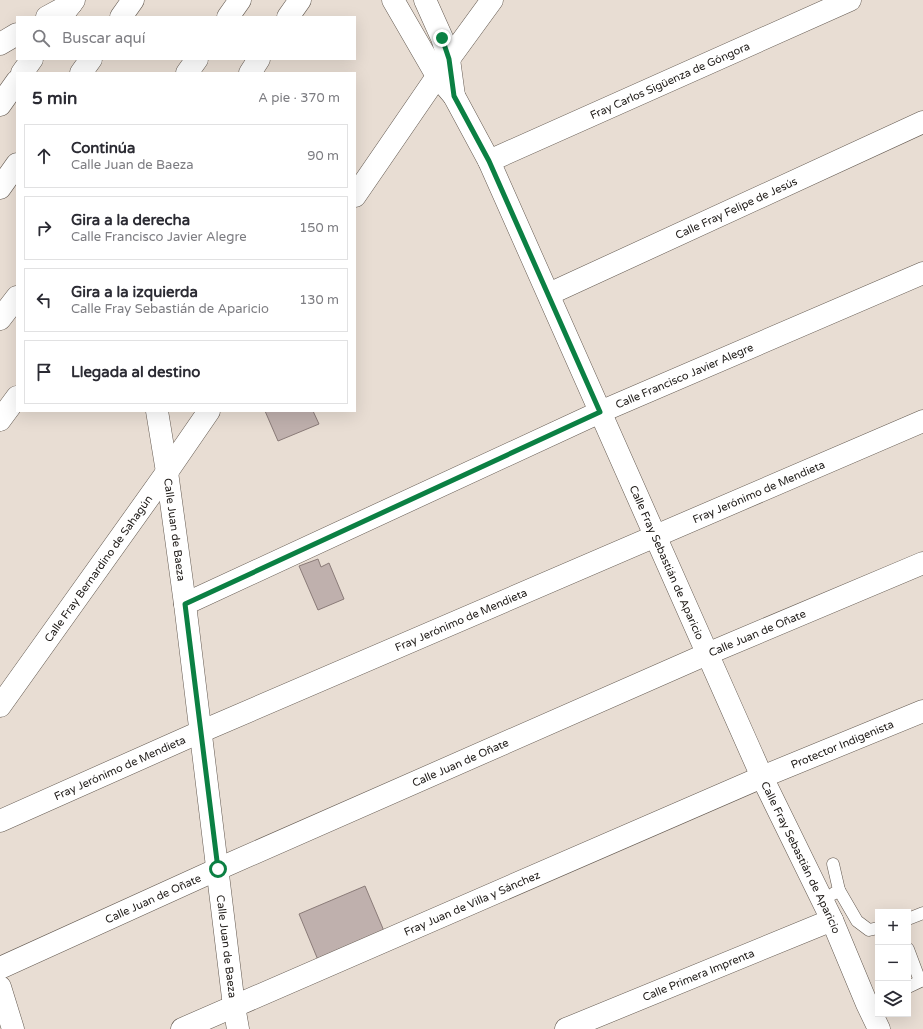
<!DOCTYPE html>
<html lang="es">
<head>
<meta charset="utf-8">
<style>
	:root { --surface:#fff; --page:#f7f7f7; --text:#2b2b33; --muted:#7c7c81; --line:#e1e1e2 }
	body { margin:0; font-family:"Varela Round",sans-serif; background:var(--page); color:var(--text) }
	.controls { position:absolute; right:12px; bottom:12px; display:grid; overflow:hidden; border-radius:0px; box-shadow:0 4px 16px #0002 }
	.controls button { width:36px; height:36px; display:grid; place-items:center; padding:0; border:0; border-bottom:1px solid var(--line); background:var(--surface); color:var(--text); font:20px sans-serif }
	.stop { position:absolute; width:12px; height:12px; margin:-9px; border:3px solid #0b8043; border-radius:50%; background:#fff }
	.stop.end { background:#0b8043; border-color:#fff; box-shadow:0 1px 4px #0008 }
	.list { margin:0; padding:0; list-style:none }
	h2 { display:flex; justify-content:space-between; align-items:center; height:52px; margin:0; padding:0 16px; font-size:17px }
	h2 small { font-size:13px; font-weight:400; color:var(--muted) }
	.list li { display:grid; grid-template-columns:26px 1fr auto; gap:12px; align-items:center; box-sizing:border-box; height:64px; margin:0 8px 8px; padding:0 8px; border:1px solid var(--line); border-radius:0px }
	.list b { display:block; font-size:15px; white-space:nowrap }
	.list p { margin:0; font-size:13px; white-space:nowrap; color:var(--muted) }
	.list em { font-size:13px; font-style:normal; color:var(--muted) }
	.icon { flex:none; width:22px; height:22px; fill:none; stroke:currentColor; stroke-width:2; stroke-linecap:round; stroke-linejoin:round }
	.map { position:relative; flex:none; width:923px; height:1029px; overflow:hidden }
	.search { position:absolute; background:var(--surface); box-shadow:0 4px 16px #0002; left:16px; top:16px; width:340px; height:44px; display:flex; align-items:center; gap:10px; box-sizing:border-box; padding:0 14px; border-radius:0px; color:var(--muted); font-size:15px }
	.panel { position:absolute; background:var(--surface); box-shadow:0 4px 16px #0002; left:16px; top:72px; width:340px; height:340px; border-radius:0px }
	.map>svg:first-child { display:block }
	.building { fill:#bfb0ad; stroke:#8a7b78 }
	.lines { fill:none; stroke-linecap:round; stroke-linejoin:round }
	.lane-casing { stroke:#635950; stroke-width:13 }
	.street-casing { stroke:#635950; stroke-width:23 }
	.secondary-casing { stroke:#635950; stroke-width:23 }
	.highway-casing { stroke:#635950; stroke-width:23 }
	.lane { stroke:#fff; stroke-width:12 }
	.street { stroke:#fff; stroke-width:22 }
	.secondary { stroke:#fff; stroke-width:22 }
	.highway { stroke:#fff; stroke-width:22 }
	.route { stroke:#0b8043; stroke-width:5 }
	.labels { text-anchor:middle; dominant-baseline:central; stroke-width:3.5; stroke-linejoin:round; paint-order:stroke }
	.street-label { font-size:11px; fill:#1e1a17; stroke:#fff }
</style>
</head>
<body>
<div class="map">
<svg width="923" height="1029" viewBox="0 0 923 1029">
	<rect width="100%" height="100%" fill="#e8ddd3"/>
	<g class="building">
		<path d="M265,411H313L319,424L278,441Z"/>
		<path d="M318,559L321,567L329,563L344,599L318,610L299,566Z"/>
		<path d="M365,886L384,931L318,960L299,914Z"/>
	</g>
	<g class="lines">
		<defs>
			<g id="lane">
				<path d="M833,864L839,890L833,894"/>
				<path d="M839,890L857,921L869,930L878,928"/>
				<path d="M908,919L923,913"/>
				<path d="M908,949L920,981"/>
				<path d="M908,987L923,980"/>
			</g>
			<g id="street">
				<path d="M47,17L71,4"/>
				<path d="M0,44L17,34"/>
				<path id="s1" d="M489,161L850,0"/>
				<path d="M355,196L449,59L492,0"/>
				<path id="s2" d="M549,294L923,122"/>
				<path id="s3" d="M185,604L600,412L923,273"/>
				<path id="s4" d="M0,706L167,472L209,411"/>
				<path id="s5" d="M0,821L200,732L923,421"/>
				<path id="s6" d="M0,968L218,869L707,654L923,563"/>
				<path d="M0,987L13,1029"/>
				<path id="s7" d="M182,1029L762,777L923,711"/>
				<path id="s8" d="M566,1029L832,920"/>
			</g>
			<g id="secondary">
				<path id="s9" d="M393,0L437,76L454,96L489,161L762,777L832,920L867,1004L879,1029"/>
				<path d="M425,0L442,38L449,59L454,96"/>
				<path d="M61,17L74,0"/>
				<path d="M288,17L300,0"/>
				<path d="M22,73L32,59"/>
				<path d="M250,73L259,59"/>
				<path d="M0,105L17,81"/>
				<path id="s10" d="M157,411L167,472L185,604L234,1006L238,1029"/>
				<path d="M0,420L17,397"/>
			</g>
			<g id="highway">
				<path d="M121,17L133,0"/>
				<path d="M228,17L240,0"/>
				<path d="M81,73L91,59"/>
				<path d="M187,73L197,59"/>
				<path d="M0,188L17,164"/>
				<path d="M0,319L17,297"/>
			</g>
		</defs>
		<use href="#lane" class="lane-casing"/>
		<use href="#street" class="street-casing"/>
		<use href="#secondary" class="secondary-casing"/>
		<use href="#highway" class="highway-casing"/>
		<use href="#lane" class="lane"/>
		<use href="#street" class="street"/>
		<use href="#secondary" class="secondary"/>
		<use href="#highway" class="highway"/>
	</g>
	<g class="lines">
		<path class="route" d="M218,869L185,604L600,412L489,161L454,96L449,59L442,38"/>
	</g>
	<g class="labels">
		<g class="street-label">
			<text stroke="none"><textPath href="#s1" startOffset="198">Fray Carlos Sigüenza de Góngora</textPath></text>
			<text stroke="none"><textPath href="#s2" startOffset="206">Calle Fray Felipe de Jesús</textPath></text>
			<text stroke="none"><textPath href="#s3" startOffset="549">Calle Francisco Javier Alegre</textPath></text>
			<text stroke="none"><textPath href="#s5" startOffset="827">Fray Jerónimo de Mendieta</textPath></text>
			<text stroke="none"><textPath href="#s10" startOffset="120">Calle Juan de Baeza</textPath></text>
			<text stroke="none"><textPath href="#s9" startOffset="627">Calle Fray Sebastián de Aparicio</textPath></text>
			<text stroke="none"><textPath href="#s4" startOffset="169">Calle Fray Bernardino de Sahagún</textPath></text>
			<text stroke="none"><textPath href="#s5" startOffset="503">Fray Jerónimo de Mendieta</textPath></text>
			<text stroke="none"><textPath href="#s6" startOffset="828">Calle Juan de Oñate</textPath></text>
			<text stroke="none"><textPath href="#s7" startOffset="719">Protector Indigenista</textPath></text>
			<text stroke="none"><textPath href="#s6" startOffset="504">Calle Juan de Oñate</textPath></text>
			<text stroke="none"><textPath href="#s5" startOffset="131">Fray Jerónimo de Mendieta</textPath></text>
			<text stroke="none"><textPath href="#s9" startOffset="951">Calle Fray Sebastián de Aparicio</textPath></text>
			<text stroke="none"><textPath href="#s6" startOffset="168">Calle Juan de Oñate</textPath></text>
			<text stroke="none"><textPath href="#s7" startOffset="316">Fray Juan de Villa y Sánchez</textPath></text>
			<text stroke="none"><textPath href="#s10" startOffset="540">Calle Juan de Baeza</textPath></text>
			<text stroke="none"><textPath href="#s8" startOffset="143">Calle Primera Imprenta</textPath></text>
		</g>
	</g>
</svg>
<div class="controls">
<button>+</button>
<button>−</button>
<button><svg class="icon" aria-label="layers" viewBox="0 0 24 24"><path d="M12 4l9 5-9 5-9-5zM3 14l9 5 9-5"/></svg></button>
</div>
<div class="stop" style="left:218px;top:869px"></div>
<div class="stop end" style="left:442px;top:38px"></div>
<div class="search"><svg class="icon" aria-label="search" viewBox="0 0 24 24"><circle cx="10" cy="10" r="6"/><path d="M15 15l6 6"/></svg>Buscar aquí</div>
<section class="panel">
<h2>5 min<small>A pie · 370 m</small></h2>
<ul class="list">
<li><svg class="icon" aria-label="ahead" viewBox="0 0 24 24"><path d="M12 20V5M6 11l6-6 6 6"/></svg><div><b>Continúa</b><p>Calle Juan de Baeza</p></div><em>90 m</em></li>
<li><svg class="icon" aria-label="right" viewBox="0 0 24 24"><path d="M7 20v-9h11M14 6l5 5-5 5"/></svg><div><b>Gira a la derecha</b><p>Calle Francisco Javier Alegre</p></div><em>150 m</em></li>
<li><svg class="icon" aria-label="left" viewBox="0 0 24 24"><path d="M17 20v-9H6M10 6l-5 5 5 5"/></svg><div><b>Gira a la izquierda</b><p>Calle Fray Sebastián de Aparicio</p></div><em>130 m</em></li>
<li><svg class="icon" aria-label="arrive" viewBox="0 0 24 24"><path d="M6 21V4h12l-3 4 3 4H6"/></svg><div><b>Llegada al destino</b></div></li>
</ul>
</section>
</div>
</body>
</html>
